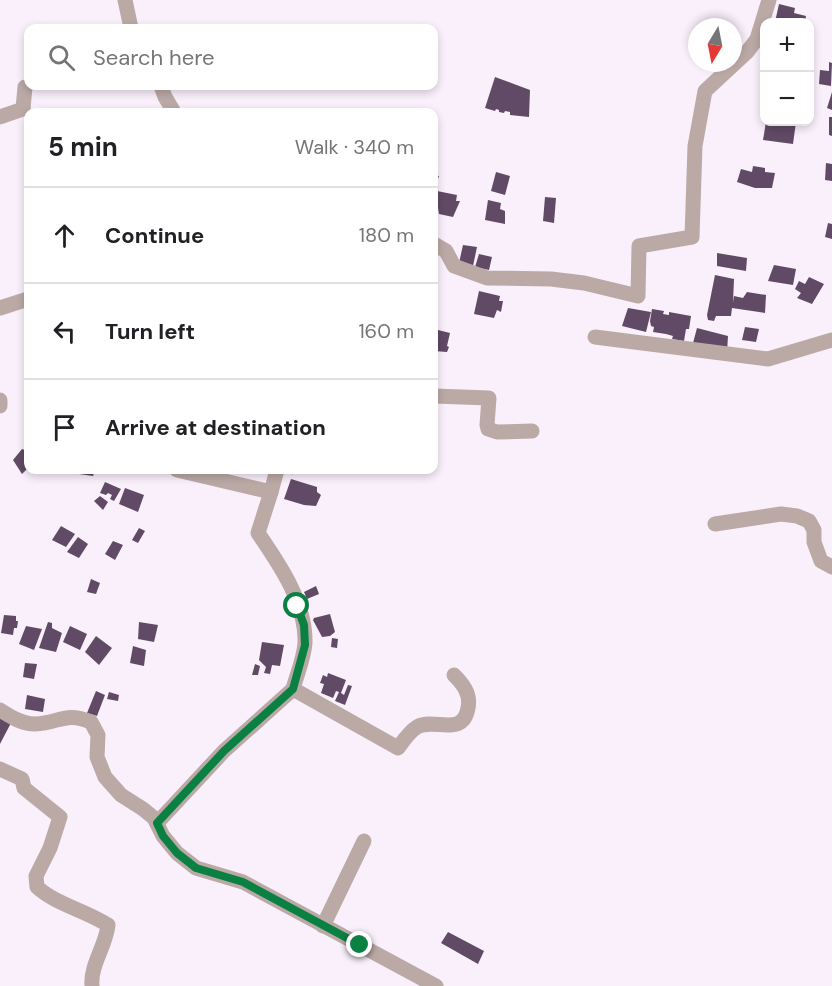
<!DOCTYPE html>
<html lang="en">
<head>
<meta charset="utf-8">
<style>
	:root { --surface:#fff; --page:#f2f2f2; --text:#202124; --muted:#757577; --line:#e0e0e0 }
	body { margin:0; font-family:"DM Sans",sans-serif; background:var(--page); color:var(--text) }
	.controls { position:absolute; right:18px; top:18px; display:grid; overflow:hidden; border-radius:12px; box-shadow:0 3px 9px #0003 }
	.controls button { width:54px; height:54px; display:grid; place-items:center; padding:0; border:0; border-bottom:2px solid var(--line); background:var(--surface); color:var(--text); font:30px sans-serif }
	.compass { position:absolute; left:688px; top:18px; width:54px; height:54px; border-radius:50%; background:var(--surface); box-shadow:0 3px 9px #0003; rotate:190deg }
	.stop { position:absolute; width:18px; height:18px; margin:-14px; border:4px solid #0b8043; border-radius:50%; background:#fff }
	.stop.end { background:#0b8043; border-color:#fff; box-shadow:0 2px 6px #0008 }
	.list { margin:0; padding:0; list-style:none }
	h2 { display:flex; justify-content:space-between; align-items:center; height:78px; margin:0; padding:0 24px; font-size:26px }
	h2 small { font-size:20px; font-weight:400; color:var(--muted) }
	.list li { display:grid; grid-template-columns:39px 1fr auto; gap:18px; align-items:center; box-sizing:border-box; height:96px; padding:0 24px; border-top:2px solid var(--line) }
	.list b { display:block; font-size:22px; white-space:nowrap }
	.list em { font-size:20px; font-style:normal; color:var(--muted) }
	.icon { flex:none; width:33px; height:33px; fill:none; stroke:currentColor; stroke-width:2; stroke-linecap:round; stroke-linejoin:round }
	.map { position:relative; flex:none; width:832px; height:986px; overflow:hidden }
	.search { position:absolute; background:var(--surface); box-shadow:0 3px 9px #0003; left:24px; top:24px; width:414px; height:66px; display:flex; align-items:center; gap:15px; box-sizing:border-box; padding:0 21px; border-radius:12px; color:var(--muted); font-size:22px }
	.panel { position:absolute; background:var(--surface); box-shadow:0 3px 9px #0003; left:24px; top:108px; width:414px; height:366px; border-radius:12px }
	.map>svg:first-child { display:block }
	.building { fill:#614a65 }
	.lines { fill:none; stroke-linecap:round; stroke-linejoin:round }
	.minor { stroke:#bba9a6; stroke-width:15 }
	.route { stroke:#0b8043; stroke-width:8 }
</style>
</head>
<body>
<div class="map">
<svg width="832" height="986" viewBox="0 0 832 986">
	<rect width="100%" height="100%" fill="#faf0fc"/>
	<g class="building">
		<path d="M779,4L795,8L794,13L806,16L805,22H775Z"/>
		<path d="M829,62L832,63L831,86L819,84L820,70L829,71Z"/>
		<path d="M495,77L530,90L529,117L510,115V112L505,111L504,113L499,112V110L496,109L495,111L485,108Z"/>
		<path d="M832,92V110L827,108Z"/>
		<path d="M829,117H832V136L829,135Z"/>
		<path d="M766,122H796L793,144L763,140Z"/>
		<path d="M826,163L832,164V181L825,180Z"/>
		<path d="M753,166L765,168V172L775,173L772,188H755L737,182L741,169L752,172Z"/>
		<path d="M496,172L510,176L505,195L491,191Z"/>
		<path d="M434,175L439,176L436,184L434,183Z"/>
		<path d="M437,191L457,195L456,201H460L453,217L439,214L438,208H434Z"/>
		<path d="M545,197L556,198L554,223L543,221Z"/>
		<path d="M488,200L501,203L500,209L505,211V224L485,220Z"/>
		<path d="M828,223L832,224V239L825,237Z"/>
		<path d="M463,245L477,247L473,266L459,263Z"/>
		<path d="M717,253L747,258L746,271L717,266Z"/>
		<path d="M479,254L492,257L489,270L475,267Z"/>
		<path d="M774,265L796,269L793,285L768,281Z"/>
		<path d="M715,275L734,279L733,303L734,296L743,298L747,292L766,295L765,313L732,308L731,316H716L714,321L708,320L707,315Z"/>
		<path d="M809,277L824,284L812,304L797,298L801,293L795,289L799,281L805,284Z"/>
		<path d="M479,291L500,296L499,301H503L501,312L497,310L494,318L474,314Z"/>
		<path d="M628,308L651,312L646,332L622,326Z"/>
		<path d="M652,309L664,311L663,314L669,315V312L691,316L689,329H686L684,341L672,339L673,336L666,334L653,332L654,327L651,326L650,321Z"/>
		<path d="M745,327L759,329L756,342L742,340Z"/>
		<path d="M697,328L728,336L727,352L693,343Z"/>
		<path d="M434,329L450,333L447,346L449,347L447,352L434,351Z"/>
		<path d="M22,449L28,451V468L22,474L13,460Z"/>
		<path d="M73,470H95L93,476L72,473Z"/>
		<path d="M291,479L317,487V492L321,495L316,506L304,505L284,499Z"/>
		<path d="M105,482L121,489L114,501L110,499L112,495L108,493L106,495L100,493Z"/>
		<path d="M125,488L144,495L138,512L119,504Z"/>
		<path d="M100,496L108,502L103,510L94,501Z"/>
		<path d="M61,526L75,534L66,547L52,540Z"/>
		<path d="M139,528L145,531L138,543L132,540Z"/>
		<path d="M78,537L88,544L79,558L67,552Z"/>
		<path d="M113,541L123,545L115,560L105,554Z"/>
		<path d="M91,579L100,583L96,594L87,592Z"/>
		<path d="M316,586L319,594L307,599L304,592Z"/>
		<path d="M330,614L335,632L330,636L322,637L313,620L314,618Z"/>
		<path d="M4,615L16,616V621H18L17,628H14L13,635L1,633Z"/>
		<path d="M48,622L52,623V628L62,633L56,652L39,648Z"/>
		<path d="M139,622L158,625L154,642L138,639Z"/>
		<path d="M26,626L42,629L34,650L19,644Z"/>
		<path d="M70,626L87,634L80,650L63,642Z"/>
		<path d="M96,636L112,648L99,665L85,652Z"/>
		<path d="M332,638L338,639L337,648L331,647Z"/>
		<path d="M262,642L284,645L280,666L272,665L270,674L264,673L266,667L259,660Z"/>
		<path d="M133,646L146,650L144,666L130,663Z"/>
		<path d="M25,663L37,664L34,679L23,677Z"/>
		<path d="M255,664L260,666L258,675H252Z"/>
		<path d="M328,673L346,680L341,693L344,695L348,685L352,686L345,705L335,701L339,692L336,691L333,698L321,693L324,684L320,683L323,675L327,677Z"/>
		<path d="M96,691L105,695L97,716L87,713Z"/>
		<path d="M109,692L119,695L118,701L107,699Z"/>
		<path d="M27,695L45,699L43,712L25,709Z"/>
		<path d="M0,714L12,721L0,744Z"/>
		<path d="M448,932L484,951L478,964L441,943Z"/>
	</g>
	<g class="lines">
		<g class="minor">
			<path d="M125,0L131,28"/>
			<path d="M161,86L165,97L174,112"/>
			<path d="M0,117L23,109L25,87"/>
			<path d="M434,244L446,251L454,266L487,278L551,279L584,283L638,296L639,246L692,237L695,146L705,91L747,52L757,39L769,0"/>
			<path d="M0,308L28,299"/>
			<path d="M595,337L768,359L832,340"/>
			<path d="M434,396L489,398L487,425L488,429L497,432L532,431"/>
			<path d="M0,400V406"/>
			<path d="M177,470L271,492L277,470"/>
			<path d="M271,492L258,533C280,565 306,603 305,643C304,658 297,674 293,689"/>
			<path d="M715,524L781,514L797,516L809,521L814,530V542L821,561L832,567"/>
			<path d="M0,710C11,717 22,724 35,724C60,723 65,711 91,722L98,735L97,757L105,777L121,795L143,809L154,818L163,836L177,853L196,868L243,882L436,986"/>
			<path d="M0,769L22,779L24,788L60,817L50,848L36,876L37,887C57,905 85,910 108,925C106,946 90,965 92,986"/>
			<path d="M157,823L224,751L293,689L398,748C403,741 410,731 417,727C434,717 463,738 468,708C471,694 463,684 454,675"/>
			<path d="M323,926L364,841"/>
		</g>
	</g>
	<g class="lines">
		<path class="route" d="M297,606L304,625L305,645L293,689L224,751L157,823L163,836L177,853L196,868L243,882L360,945"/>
	</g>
</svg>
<div class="controls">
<button>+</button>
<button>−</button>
</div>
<svg class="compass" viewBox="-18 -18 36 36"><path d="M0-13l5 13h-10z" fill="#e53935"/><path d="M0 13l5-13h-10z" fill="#757577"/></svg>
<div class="stop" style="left:297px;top:606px"></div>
<div class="stop end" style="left:360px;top:945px"></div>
<div class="search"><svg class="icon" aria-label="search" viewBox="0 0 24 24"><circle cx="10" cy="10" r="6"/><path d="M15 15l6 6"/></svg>Search here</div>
<section class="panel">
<h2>5 min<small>Walk · 340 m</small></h2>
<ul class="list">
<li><svg class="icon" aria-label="ahead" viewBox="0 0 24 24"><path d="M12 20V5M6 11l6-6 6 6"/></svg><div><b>Continue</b></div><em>180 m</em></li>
<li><svg class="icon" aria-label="left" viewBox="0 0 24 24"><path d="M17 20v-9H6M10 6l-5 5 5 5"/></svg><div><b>Turn left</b></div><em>160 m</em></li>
<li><svg class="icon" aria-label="arrive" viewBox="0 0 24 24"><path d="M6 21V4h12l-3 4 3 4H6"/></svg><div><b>Arrive at destination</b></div></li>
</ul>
</section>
</div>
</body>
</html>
